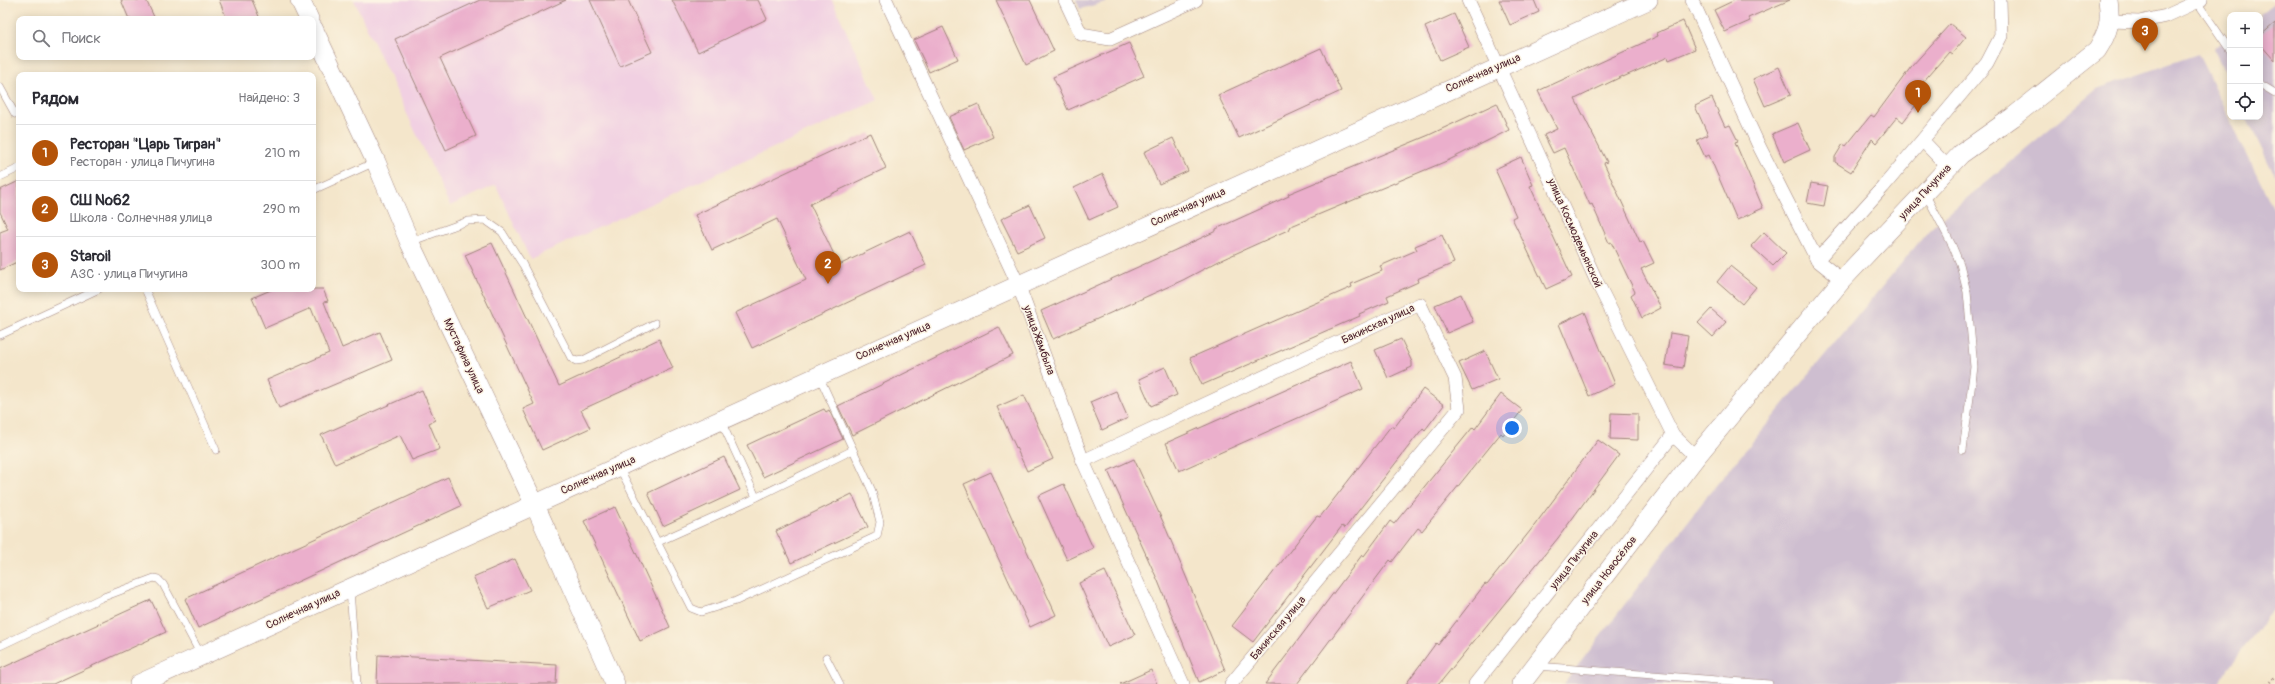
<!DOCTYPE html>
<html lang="ru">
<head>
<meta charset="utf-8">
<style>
	:root { --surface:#fff; --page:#f7f7f7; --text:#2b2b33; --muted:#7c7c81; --line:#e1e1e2; --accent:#b45309 }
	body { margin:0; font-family:Pangolin,sans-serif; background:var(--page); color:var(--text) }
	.controls { position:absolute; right:12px; top:12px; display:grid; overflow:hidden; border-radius:8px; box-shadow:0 2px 10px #0003 }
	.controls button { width:36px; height:36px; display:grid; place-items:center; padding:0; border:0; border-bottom:1px solid var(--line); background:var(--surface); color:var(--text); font:20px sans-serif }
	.you { position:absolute; left:1512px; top:428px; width:14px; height:14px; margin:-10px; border:3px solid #fff; border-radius:50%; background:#1a73e8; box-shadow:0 0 0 6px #1a73e833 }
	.badge { display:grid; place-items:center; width:26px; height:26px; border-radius:50%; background:var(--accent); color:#fff; font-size:13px; font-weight:700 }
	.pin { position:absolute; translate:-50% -33px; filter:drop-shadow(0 1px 2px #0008) }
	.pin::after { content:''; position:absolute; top:21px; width:14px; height:12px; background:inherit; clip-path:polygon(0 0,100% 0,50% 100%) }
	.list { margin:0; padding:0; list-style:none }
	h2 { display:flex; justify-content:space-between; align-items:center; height:52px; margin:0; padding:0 16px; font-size:17px }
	h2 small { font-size:13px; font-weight:400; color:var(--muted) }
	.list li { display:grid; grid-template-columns:26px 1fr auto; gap:12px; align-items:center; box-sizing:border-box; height:56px; padding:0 16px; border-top:1px solid var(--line) }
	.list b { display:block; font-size:15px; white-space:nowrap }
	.list p { margin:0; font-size:13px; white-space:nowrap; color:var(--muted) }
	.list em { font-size:13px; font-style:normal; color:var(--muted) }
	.icon { flex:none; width:22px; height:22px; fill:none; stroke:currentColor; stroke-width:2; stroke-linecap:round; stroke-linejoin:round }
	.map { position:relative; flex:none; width:2275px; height:684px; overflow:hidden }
	.search { position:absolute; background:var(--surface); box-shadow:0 2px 10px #0003; left:16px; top:16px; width:300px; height:44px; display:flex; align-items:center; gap:10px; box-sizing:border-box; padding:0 14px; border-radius:8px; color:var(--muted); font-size:15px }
	.panel { position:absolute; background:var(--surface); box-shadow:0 2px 10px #0003; left:16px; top:72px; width:300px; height:220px; border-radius:8px }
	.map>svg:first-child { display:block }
	.built { fill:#f1d0e2 }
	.industrial { fill:#cebed0 }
	.building { fill:#ebafcc }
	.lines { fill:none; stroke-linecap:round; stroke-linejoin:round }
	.lane-casing { stroke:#9f827b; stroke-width:8 }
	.street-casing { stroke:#9f827b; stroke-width:14 }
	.secondary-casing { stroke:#9f827b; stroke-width:20 }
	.path { stroke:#9f827b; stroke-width:2.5; stroke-dasharray:1 3; stroke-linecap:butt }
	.lane { stroke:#fff; stroke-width:7 }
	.street { stroke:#fff; stroke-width:13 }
	.secondary { stroke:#fff; stroke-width:19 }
	.labels { text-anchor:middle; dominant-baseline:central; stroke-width:3; stroke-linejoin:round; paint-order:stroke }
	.street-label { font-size:11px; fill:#4a1f2b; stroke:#fcf5e5 }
</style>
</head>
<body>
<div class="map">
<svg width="2275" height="684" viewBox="0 0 2275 684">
	<rect width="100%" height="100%" fill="#fcf5e5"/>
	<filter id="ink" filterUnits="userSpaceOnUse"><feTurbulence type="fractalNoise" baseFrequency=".025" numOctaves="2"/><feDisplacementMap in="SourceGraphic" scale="8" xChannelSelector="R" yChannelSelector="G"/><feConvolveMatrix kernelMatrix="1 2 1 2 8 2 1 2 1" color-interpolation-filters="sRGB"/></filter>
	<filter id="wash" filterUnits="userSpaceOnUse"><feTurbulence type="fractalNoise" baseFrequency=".012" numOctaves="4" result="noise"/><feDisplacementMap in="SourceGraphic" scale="16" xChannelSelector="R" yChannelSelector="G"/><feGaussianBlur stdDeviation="0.9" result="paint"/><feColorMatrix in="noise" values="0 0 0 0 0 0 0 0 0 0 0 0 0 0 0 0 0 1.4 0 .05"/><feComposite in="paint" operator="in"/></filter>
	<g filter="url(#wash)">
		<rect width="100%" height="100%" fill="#f4e6cb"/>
		<path class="built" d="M354,0H832L878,100L530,259L496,185L450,206Z"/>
		<g class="industrial">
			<path d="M1076,0H1112L1080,9Z"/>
			<path d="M2275,2V176L2246,117H2260V15H2258Z"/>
			<path d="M2230,36V83L2213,48Z"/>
			<path d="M2198,54L2275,212V606L2217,684H1564L1708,495L1930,229L2097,89Z"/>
		</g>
		<g id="blocks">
			<g class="building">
				<path d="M121,0H146L155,19H129Z"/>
				<path d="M219,0H252L260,19H227Z"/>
				<path d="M480,0H566L440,58L476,136L446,150L395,39Z"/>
				<path d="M590,0H628L652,52L620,66Z"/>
				<path d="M672,0H758L767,19L698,52Z"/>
				<path d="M996,0H1030L1054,51L1026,65Z"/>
				<path d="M1499,0H1534L1539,12L1510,25Z"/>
				<path d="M1735,0H1790L1748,18L1750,21L1725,32L1714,10Z"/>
				<path d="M1454,14L1469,47L1440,60L1425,27Z"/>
				<path d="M1683,21L1695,49L1669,60L1668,57L1623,77V76L1575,99L1607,162L1604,163L1640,242L1643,241L1654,263L1641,269L1661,308L1642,318L1631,295L1635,292L1611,242L1609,243L1592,204L1590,205L1564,148L1553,153L1544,135L1557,129L1538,91L1658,36L1657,33Z"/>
				<path d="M2275,23V61L2260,44V36Z"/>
				<path d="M1950,24L1966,37L1952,54L1949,52L1915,91L1922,97L1903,122L1897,117L1876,143L1872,139L1851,172L1835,162V157L1843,144L1846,146L1871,115L1874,117L1911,67Z"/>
				<path d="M943,27L958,59L929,72L914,40Z"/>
				<path d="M1129,43L1144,76L1068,110L1053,77Z"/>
				<path d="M1321,48L1341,91L1239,138L1218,95Z"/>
				<path d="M1779,67L1791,95L1765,106L1753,79Z"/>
				<path d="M1712,98L1725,127L1730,125L1738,141L1735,142L1763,208L1737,220L1709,155L1705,157L1697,140L1708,135L1695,106Z"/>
				<path d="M1497,103L1509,130L1449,160L1289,227L1290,229L1219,261L1183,280L1053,339L1041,311L1182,247L1216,231V229L1289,196L1288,194L1429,135Z"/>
				<path d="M978,104L993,137L964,150L949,117Z"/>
				<path d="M1798,123L1810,150L1784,162L1772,134Z"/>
				<path d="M870,133L886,168L810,204L839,265L910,231L926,265L752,348L735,313L806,280L777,219L712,250L695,215Z"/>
				<path d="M1173,138L1188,171L1159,184L1144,152Z"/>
				<path d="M1521,157L1533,185L1530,186L1572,277L1546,289L1512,218L1516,216L1495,169Z"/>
				<path d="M1103,174L1118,207L1089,220L1074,188Z"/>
				<path d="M19,181V261L0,270V232L8,229L0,212V190Z"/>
				<path d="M1811,183L1828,186L1824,206L1807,203Z"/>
				<path d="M1030,205L1045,238L1017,251L1001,219Z"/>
				<path d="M1764,232L1786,253L1773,266L1751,246Z"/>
				<path d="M1442,235L1454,263L1417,279L1418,282L1387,296L1389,301L1359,314L1360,316L1202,385L1190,358L1352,287L1351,284L1382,271L1380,266L1417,250L1415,246Z"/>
				<path d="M492,243L559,386L659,339L673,368L581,410L590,428L542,450L523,409L534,404L465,255Z"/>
				<path d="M1730,266L1756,287L1742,304L1717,282Z"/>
				<path d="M273,289H323L328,301L324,302L342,348L380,332L392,360L279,408L267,380L329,353L311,308L265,328L252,298Z"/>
				<path d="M1461,294L1473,322L1447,333L1435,305Z"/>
				<path d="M1711,309L1726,322L1713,337L1698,323Z"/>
				<path d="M1585,312L1615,384L1589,396L1559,324Z"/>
				<path d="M999,327L1013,355L852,435L838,406Z"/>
				<path d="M1670,333L1688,336L1683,368L1665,365Z"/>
				<path d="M1401,339L1412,362V367L1388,378L1375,350Z"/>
				<path d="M1485,351L1498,379L1472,390L1459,363Z"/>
				<path d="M1351,361L1363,389L1179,471L1166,443Z"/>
				<path d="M1165,367L1177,395L1151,406L1139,379Z"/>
				<path d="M1423,389L1444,405L1425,430L1423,428L1345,528L1342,526L1253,642L1232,626L1317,516L1320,517L1391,426L1394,428Z"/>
				<path d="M422,390L435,420L429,423L440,449L412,460L400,435L335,464L321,435Z"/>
				<path d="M1116,391L1128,418L1102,430L1090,402Z"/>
				<path d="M1501,394L1522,410L1503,435L1501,433L1422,531L1418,528L1392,562L1390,560L1297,684H1265L1362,555L1364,556L1390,521L1394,524L1473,427L1475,429Z"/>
				<path d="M1024,395L1053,459L1027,471L997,407Z"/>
				<path d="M824,409L826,412L829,410L843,439L763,477L747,445Z"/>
				<path d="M1611,413L1638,414V440L1610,439Z"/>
				<path d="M1598,440L1619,455L1558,538L1439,684H1406L1436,643L1438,645L1485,584L1487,585L1534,526Z"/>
				<path d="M724,457L740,490L663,526L648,493Z"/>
				<path d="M1134,459L1164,524L1225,670L1199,682L1158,581L1108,471Z"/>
				<path d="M991,472L1056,615L1030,627L964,484Z"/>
				<path d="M448,477L461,506L198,628L185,599Z"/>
				<path d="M1064,484L1093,548L1067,560L1038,496Z"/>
				<path d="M852,494L868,527L791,563L776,531Z"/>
				<path d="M615,507L670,627L640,641L584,521Z"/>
				<path d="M515,559L530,590L488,608L473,577Z"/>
				<path d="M1105,571L1135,635L1108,647L1079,583Z"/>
				<path d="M151,600L166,632L53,684H0V669Z"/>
				<path d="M378,655L557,665L556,684H377Z"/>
				<path d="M1151,670L1157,684H1120Z"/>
			</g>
		</g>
	</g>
	<g filter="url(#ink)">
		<use href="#blocks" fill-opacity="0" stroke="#9f827b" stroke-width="1"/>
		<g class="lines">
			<defs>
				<g id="lane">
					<path d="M2197,2L2230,50"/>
					<path d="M2260,84L2275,93"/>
					<path d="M0,87L15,114"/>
					<path d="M0,177L19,168"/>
					<path d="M313,190L375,162"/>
					<path d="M1925,193L1952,245L1960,264L1967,292L1974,367L1963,450"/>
					<path d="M410,242L468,221L485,220L502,232L523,265L571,358L576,361L583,360L655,323"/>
					<path d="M145,289L216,450"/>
					<path d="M0,335L99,289"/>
					<path d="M721,421L756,497"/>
					<path d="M619,467L691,608L701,612L736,601L877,536L880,522L872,491L819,376"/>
					<path d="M658,542L751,500L853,450"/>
					<path d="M350,590L357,684"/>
					<path d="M0,646L101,598L154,578L158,579L163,584L201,655"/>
					<path d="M826,657L840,684"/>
					<path d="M1537,666L1769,684"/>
				</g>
				<g id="street">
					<path d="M886,0L1018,284L1083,461L1183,684"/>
					<path d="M1065,0L1081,34L1110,39L1196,0"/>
					<path d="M1468,0L1597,282L1673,435L1696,457"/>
					<path d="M1692,0L1759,146L1817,260L1842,280"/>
					<path d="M2111,21L2139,22L2166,16L2201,0"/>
					<path d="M1923,141L1948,167"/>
					<path d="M1817,260L1883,187L1987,63L2001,36L2000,0"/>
					<path d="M1083,461L1420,304L1455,378L1459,409L1231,684"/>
					<path d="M1475,684L1673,435"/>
				</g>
				<g id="secondary">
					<path d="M300,0L309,19"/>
					<path d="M313,28L376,162L410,243L534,503L615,684"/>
					<path d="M139,684L1648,0"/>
					<path d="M1521,684L1696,457L1842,280L1961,154L2013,117L2097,50C2109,31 2111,22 2108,0"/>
				</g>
			</defs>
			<use href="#lane" class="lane-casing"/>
			<use href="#street" class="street-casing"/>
			<use href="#secondary" class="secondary-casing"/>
			<path class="path" d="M2267,684L2275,676"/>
			<use href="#lane" class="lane"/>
			<use href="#street" class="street"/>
			<use href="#secondary" class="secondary"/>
		</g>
	</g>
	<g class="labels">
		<g class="street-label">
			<text transform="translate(1483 73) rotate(-24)">Солнечная улица</text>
			<text transform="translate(1925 192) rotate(-47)">улица Пичугина</text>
			<text transform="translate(1188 207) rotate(-24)">Солнечная улица</text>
			<text transform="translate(1575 233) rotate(66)">улица Космодемьянской</text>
			<text transform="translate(1378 324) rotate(-25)">Бакинская улица</text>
			<text transform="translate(1039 340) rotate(70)">улица Жамбыла</text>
			<text transform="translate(893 341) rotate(-24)">Солнечная улица</text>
			<text transform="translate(464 356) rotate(65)">Мустафина улица</text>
			<text transform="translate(598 475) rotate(-24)">Солнечная улица</text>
			<text transform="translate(1574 560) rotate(-52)">улица Пичугина</text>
			<text transform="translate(1609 570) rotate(-52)">улица Новосёлов</text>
			<text transform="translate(303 609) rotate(-25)">Солнечная улица</text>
			<text transform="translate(1278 628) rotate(-50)">Бакинская улица</text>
		</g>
	</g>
</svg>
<div class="controls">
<button>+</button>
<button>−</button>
<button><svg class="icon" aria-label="locate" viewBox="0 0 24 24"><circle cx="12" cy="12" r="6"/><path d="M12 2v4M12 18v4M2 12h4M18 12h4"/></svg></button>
</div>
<div class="you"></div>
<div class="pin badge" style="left:1918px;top:113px">1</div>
<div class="pin badge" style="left:828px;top:284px">2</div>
<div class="pin badge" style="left:2145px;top:51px">3</div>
<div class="search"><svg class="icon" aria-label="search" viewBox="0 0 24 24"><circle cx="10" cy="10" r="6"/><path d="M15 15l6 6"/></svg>Поиск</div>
<section class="panel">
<h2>Рядом<small>Найдено: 3</small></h2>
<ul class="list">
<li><span class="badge">1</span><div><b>Ресторан &quot;Царь Тигран&quot;</b><p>Ресторан · улица Пичугина</p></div><em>210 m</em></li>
<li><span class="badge">2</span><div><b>СШ №62</b><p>Школа · Солнечная улица</p></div><em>290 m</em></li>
<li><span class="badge">3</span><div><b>Staroil</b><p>АЗС · улица Пичугина</p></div><em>300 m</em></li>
</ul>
</section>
</div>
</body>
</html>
